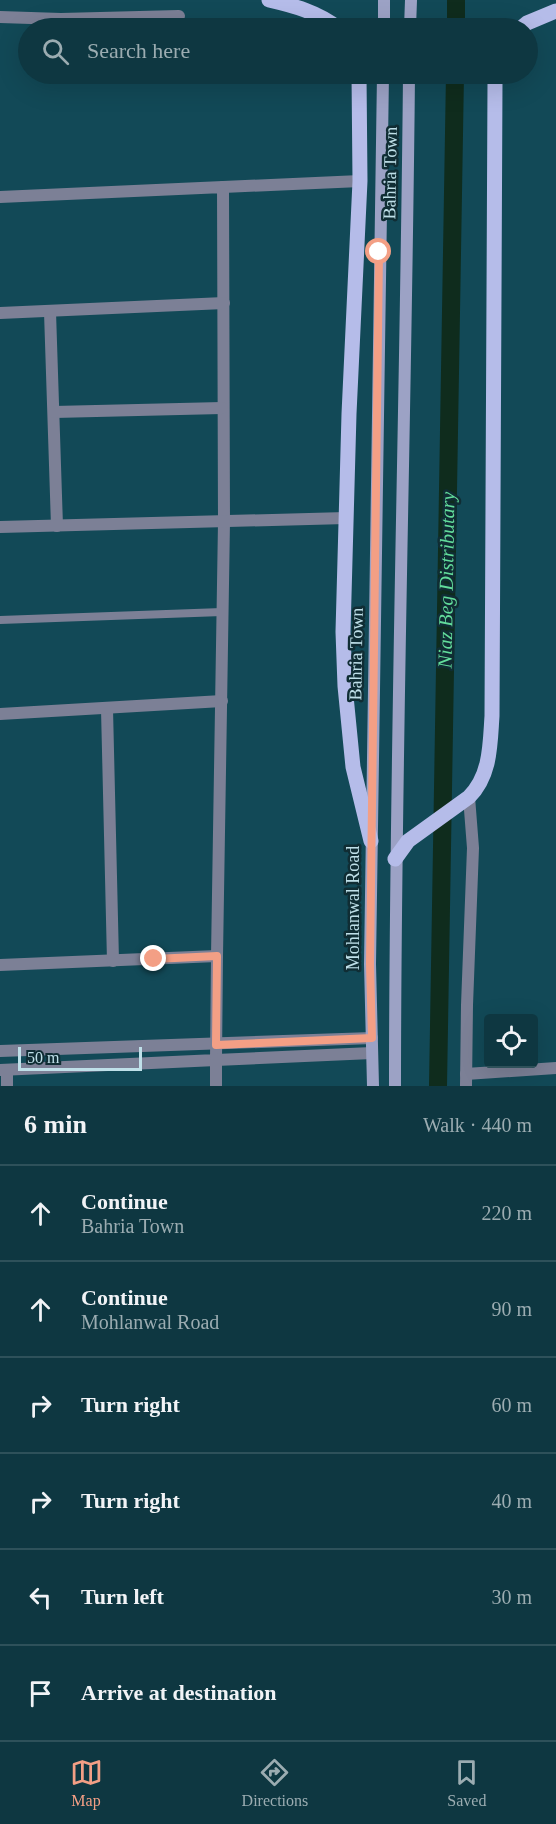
<!DOCTYPE html>
<html lang="en">
<head>
<meta charset="utf-8">
<style>
	:root { --surface:#0e3741; --page:#1c424c; --text:#f1f3f6; --muted:#9bacb1; --line:#2e515a; --accent:#f39f85 }
	body { margin:0; font-family:Georgia,serif; background:var(--page); color:var(--text) }
	.controls { position:absolute; right:18px; bottom:18px; display:grid; overflow:hidden; border-radius:6px; box-shadow:0 6px 24px #0002 }
	.controls button { width:54px; height:54px; display:grid; place-items:center; padding:0; border:0; border-bottom:2px solid var(--line); background:var(--surface); color:var(--text); font:30px sans-serif }
	.scale { position:absolute; left:18px; bottom:15px; width:124px; box-sizing:border-box; padding-left:6px; border:3px solid #bfe0e9; border-top:0; font-size:16px; line-height:21px; white-space:nowrap; color:#bfe0e9; -webkit-text-stroke:4px #102d34; paint-order:stroke }
	.stop { position:absolute; width:18px; height:18px; margin:-14px; border:4px solid #f39f85; border-radius:50%; background:#fff }
	.stop.end { background:#f39f85; border-color:#fff; box-shadow:0 2px 6px #0008 }
	.list { margin:0; padding:0; list-style:none }
	h2 { display:flex; justify-content:space-between; align-items:center; height:78px; margin:0; padding:0 24px; font-size:26px }
	h2 small { font-size:20px; font-weight:400; color:var(--muted) }
	.list li { display:grid; grid-template-columns:39px 1fr auto; gap:18px; align-items:center; box-sizing:border-box; height:96px; padding:0 24px; border-top:2px solid var(--line) }
	.list b { display:block; font-size:22px; white-space:nowrap }
	.list p { margin:0; font-size:20px; white-space:nowrap; color:var(--muted) }
	.list em { font-size:20px; font-style:normal; color:var(--muted) }
	.icon { flex:none; width:33px; height:33px; fill:none; stroke:currentColor; stroke-width:2; stroke-linecap:round; stroke-linejoin:round }
	.map { position:relative; flex:none; width:556px; height:1086px; overflow:hidden }
	.search { position:absolute; background:var(--surface); box-shadow:0 6px 24px #0002; left:18px; right:18px; top:18px; height:66px; display:flex; align-items:center; gap:15px; box-sizing:border-box; padding:0 21px; border-radius:33px; color:var(--muted); font-size:22px }
	.sheet { height:654px; background:var(--surface) }
	nav { display:flex; justify-content:space-around; align-items:center; box-sizing:border-box; height:84px; border-top:2px solid var(--line); background:var(--surface); font-size:16px; color:var(--muted) }
	nav a { display:grid; justify-items:center; gap:3px }
	nav .on { color:var(--accent) }
	.map>svg:first-child { display:block }
	.lines { fill:none; stroke-linecap:round; stroke-linejoin:round }
	.canal { stroke:#0f2c1d; stroke-width:18 }
	.lane { stroke:#7c8096; stroke-width:8 }
	.street { stroke:#7c8096; stroke-width:12 }
	.secondary { stroke:#9ca2c5; stroke-width:12 }
	.primary { stroke:#b5bce9; stroke-width:15 }
	.route { stroke:#f39f85; stroke-width:8 }
	.labels { text-anchor:middle; dominant-baseline:central; stroke-width:5; stroke-linejoin:round; paint-order:stroke }
	.street-label { font-size:18px; fill:#bfe0e9; stroke:#102d34 }
	.water-label { font-size:20px; font-style:italic; fill:#62dc9b; stroke:#102d34 }
</style>
</head>
<body>
<div class="map">
<svg width="556" height="1086" viewBox="0 0 556 1086">
	<rect width="100%" height="100%" fill="#124957"/>
	<g class="lines">
		<g class="canal">
			<path d="M456,28V0"/>
			<path d="M438,1086L455,74"/>
		</g>
		<path class="lane" d="M0,620L222,612"/>
		<g class="street">
			<path d="M0,17L61,19L179,16"/>
			<path d="M223,187L360,181"/>
			<path d="M0,197L223,187L224,522L217,956L0,965"/>
			<path d="M50,312L57,526"/>
			<path d="M0,313L224,303"/>
			<path d="M54,412L222,408"/>
			<path d="M0,527L346,518"/>
			<path d="M107,709L113,961"/>
			<path d="M0,714L222,701"/>
			<path d="M0,1051L372,1038"/>
			<path d="M0,1070L216,1060L217,956"/>
			<path d="M466,1074L556,1068"/>
			<path d="M7,1086V1070"/>
			<path d="M216,1086V1060L372,1053"/>
			<path d="M466,1086L467,1005L473,848L469,797"/>
		</g>
		<g class="secondary">
			<path d="M384,28V0"/>
			<path d="M410,28L411,0"/>
			<path d="M373,1086L370,964L383,74"/>
			<path d="M395,1086C395,748 406,411 409,74"/>
		</g>
		<g class="primary">
			<path d="M269,0C295,6 317,12 338,28"/>
			<path d="M521,28L527,23L556,11"/>
			<path d="M359,74L360,181L349,414L343,632L345,686L353,767L371,841"/>
			<path d="M395,859L408,841L469,797C491,775 490,744 492,716L495,82L497,74"/>
		</g>
	</g>
	<g class="lines">
		<path class="route" d="M154,959L217,956L216,1045L372,1038L370,964L379,252"/>
	</g>
	<g class="labels">
		<g class="street-label">
			<text transform="translate(390 173) rotate(-89)">Bahria Town</text>
			<text transform="translate(356 654) rotate(-89)">Bahria Town</text>
			<text transform="translate(353 908) rotate(-90)">Mohlanwal Road</text>
		</g>
		<g class="water-label">
			<text transform="translate(446 580) rotate(-89)">Niaz Beg Distributary</text>
		</g>
	</g>
</svg>
<div class="controls">
<button><svg class="icon" aria-label="locate" viewBox="0 0 24 24"><circle cx="12" cy="12" r="6"/><path d="M12 2v4M12 18v4M2 12h4M18 12h4"/></svg></button>
</div>
<div class="scale">50 m</div>
<div class="stop" style="left:379px;top:252px"></div>
<div class="stop end" style="left:154px;top:959px"></div>
<div class="search"><svg class="icon" aria-label="search" viewBox="0 0 24 24"><circle cx="10" cy="10" r="6"/><path d="M15 15l6 6"/></svg>Search here</div>
</div>
<section class="sheet">
<h2>6 min<small>Walk · 440 m</small></h2>
<ul class="list">
<li><svg class="icon" aria-label="ahead" viewBox="0 0 24 24"><path d="M12 20V5M6 11l6-6 6 6"/></svg><div><b>Continue</b><p>Bahria Town</p></div><em>220 m</em></li>
<li><svg class="icon" aria-label="ahead" viewBox="0 0 24 24"><path d="M12 20V5M6 11l6-6 6 6"/></svg><div><b>Continue</b><p>Mohlanwal Road</p></div><em>90 m</em></li>
<li><svg class="icon" aria-label="right" viewBox="0 0 24 24"><path d="M7 20v-9h11M14 6l5 5-5 5"/></svg><div><b>Turn right</b></div><em>60 m</em></li>
<li><svg class="icon" aria-label="right" viewBox="0 0 24 24"><path d="M7 20v-9h11M14 6l5 5-5 5"/></svg><div><b>Turn right</b></div><em>40 m</em></li>
<li><svg class="icon" aria-label="left" viewBox="0 0 24 24"><path d="M17 20v-9H6M10 6l-5 5 5 5"/></svg><div><b>Turn left</b></div><em>30 m</em></li>
<li><svg class="icon" aria-label="arrive" viewBox="0 0 24 24"><path d="M6 21V4h12l-3 4 3 4H6"/></svg><div><b>Arrive at destination</b></div></li>
</ul>
</section>
<nav>
<a class="on"><svg class="icon" aria-label="map" viewBox="0 0 24 24"><path d="M3 6l6-2 6 2 6-2v14l-6 2-6-2-6 2zM9 4v14M15 6v14"/></svg>Map</a>
<a><svg class="icon" aria-label="directions" viewBox="0 0 24 24"><path d="M12 3l9 9-9 9-9-9zM9 14v-3h6M13 9l2 2-2 2"/></svg>Directions</a>
<a><svg class="icon" aria-label="saved" viewBox="0 0 24 24"><path d="M7 4h10v16l-5-4-5 4z"/></svg>Saved</a>
</nav>
</body>
</html>
